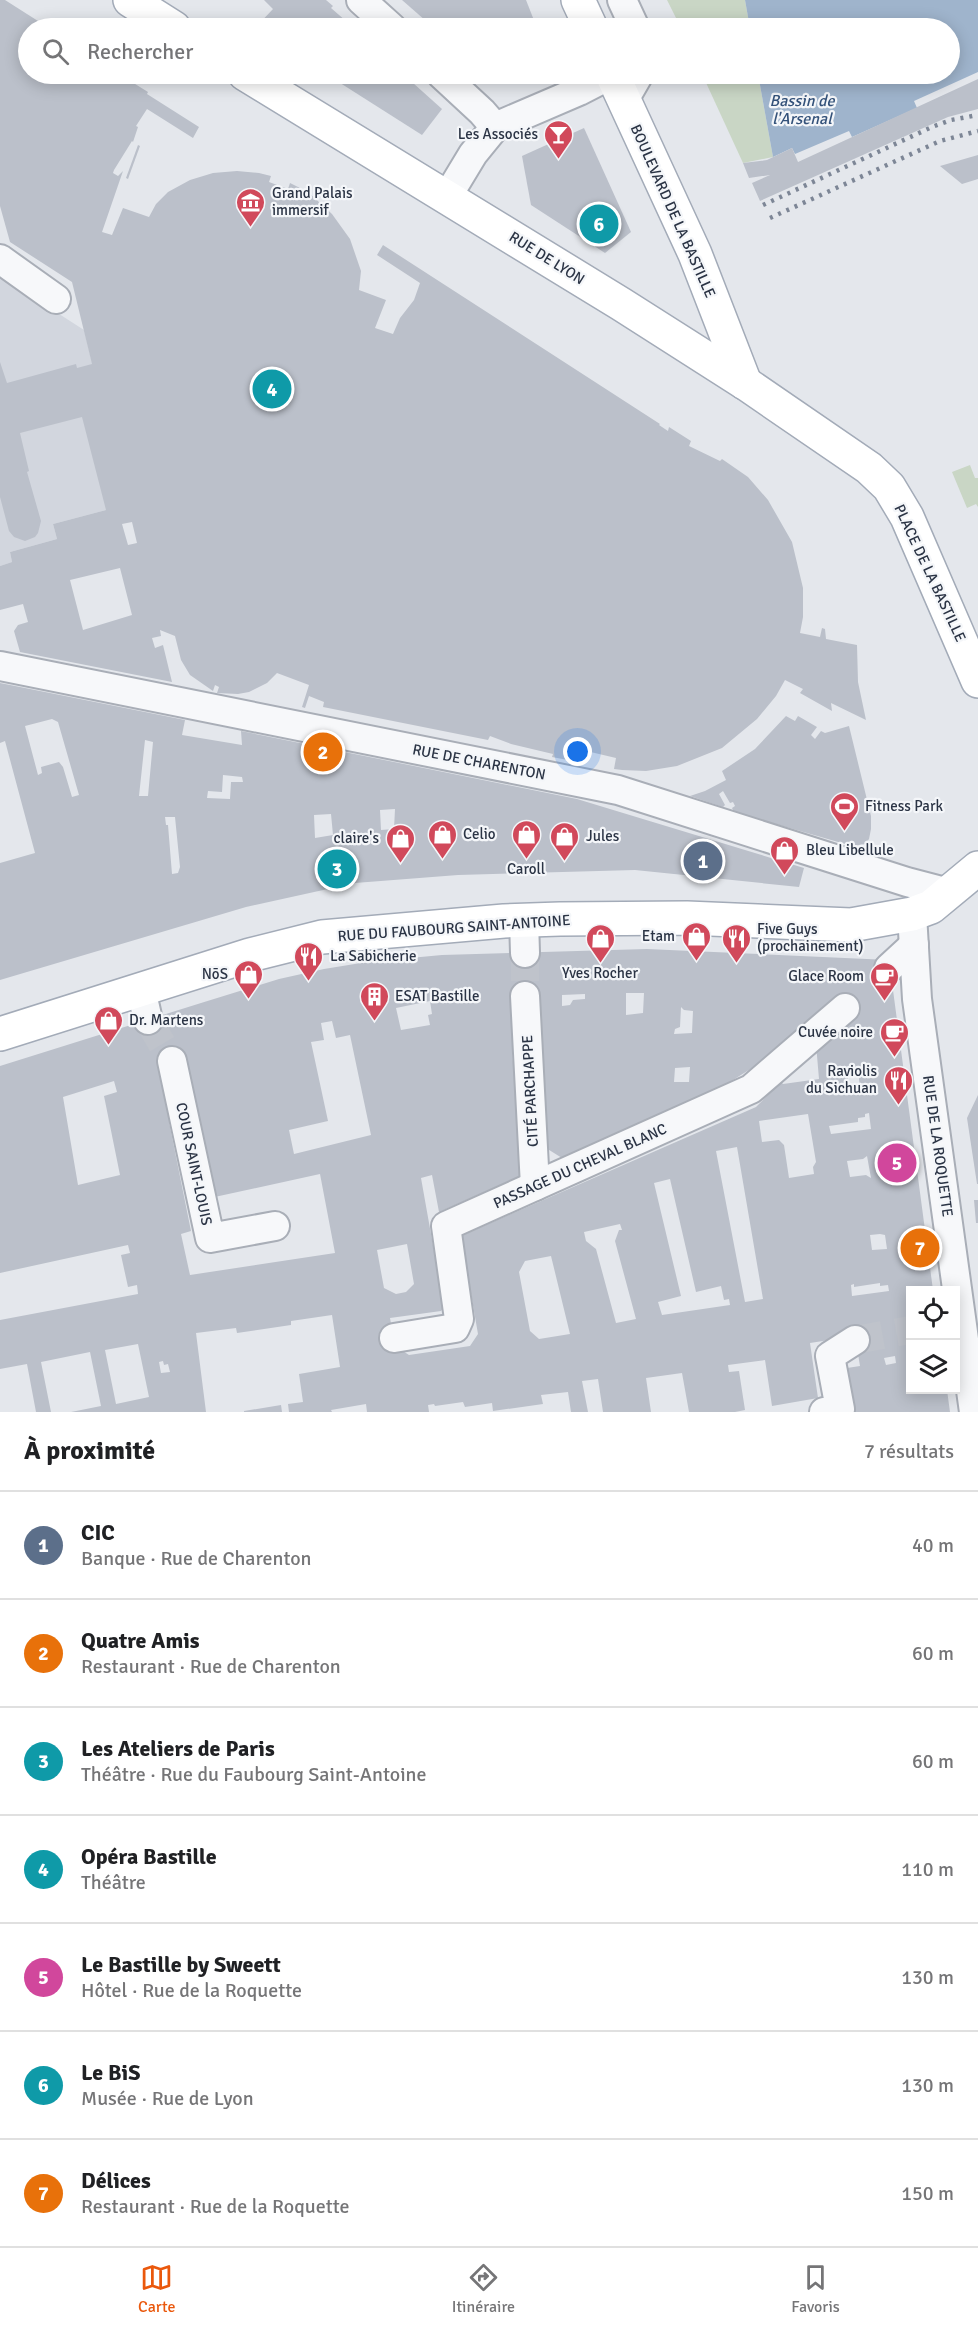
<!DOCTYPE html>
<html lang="fr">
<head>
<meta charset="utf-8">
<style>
	:root { --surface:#fff; --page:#f2f2f2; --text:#202124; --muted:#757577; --line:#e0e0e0; --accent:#ea580c }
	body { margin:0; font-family:Signika,sans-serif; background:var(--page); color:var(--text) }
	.controls { position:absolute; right:18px; bottom:18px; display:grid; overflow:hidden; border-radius:0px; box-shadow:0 3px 15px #0003 }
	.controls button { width:54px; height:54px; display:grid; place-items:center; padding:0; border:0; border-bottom:2px solid var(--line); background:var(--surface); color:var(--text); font:30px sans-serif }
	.you { position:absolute; left:578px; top:752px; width:21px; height:21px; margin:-15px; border:4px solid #fff; border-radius:50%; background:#1a73e8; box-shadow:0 0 0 9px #1a73e833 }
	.badge { display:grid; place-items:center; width:39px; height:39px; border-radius:50%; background:var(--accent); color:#fff; font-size:20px; font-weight:700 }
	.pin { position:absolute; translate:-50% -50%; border:3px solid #fff; box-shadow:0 2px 6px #0006 }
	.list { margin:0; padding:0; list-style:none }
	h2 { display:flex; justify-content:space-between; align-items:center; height:78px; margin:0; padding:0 24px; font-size:26px }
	h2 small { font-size:20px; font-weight:400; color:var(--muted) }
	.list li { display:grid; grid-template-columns:39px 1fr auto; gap:18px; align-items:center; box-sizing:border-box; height:108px; padding:0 24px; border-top:2px solid var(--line) }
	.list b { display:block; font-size:22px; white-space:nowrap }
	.list p { margin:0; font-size:20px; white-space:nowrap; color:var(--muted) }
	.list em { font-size:20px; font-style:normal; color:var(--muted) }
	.icon { flex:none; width:33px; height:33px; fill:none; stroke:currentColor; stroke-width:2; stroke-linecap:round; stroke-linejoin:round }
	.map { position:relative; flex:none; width:978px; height:1412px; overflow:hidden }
	.search { position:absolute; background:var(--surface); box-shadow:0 3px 15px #0003; left:18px; right:18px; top:18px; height:66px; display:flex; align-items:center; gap:15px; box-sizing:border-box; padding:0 21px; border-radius:33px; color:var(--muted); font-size:22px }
	.sheet { height:834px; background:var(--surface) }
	nav { display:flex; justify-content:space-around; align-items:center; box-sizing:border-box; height:84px; border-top:2px solid var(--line); background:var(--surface); font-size:16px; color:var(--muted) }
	nav a { display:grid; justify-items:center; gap:3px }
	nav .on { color:var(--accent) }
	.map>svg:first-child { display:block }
	.built { fill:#d2d6de }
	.green { fill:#c9d6c5 }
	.water { fill:#9fb4cc }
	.building { fill:#bbc0ca; fill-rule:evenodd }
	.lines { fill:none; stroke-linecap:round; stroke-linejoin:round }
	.minor-tunnel { stroke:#bfc3cb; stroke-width:28; stroke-dasharray:28 14; stroke-linecap:butt }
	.minor-casing { stroke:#a9aeb7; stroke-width:32 }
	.major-casing { stroke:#a3abb8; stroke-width:36 }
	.minor { stroke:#f7f8fa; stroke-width:28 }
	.major { stroke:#fff; stroke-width:33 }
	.rail { stroke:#7d8696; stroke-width:4.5; stroke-dasharray:3 6; stroke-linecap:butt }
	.labels { text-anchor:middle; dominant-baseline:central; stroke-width:4.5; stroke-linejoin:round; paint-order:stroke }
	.poi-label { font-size:15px; fill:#2b3445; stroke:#f4f6f9; text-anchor:start }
	.street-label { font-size:15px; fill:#2b3445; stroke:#f4f6f9 }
	.water-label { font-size:16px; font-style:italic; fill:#34527a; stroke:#f4f6f9 }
</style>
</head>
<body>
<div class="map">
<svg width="978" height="1412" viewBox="0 0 978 1412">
	<rect width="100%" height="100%" fill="#e4e7ec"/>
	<path class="built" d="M0,276L84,330L108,427L106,510L53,524L57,539L10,552L12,562L0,566Z"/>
	<g class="green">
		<path d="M667,0H745L750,28H681Z"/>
		<path d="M702,74H758L773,157L743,163Z"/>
		<path d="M970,465L975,478H978V507L976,504L967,508L952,472Z"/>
	</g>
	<path class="water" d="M745,0H978V72L914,101L917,108L852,137L849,131L795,154L792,148L773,157L758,74H950V28H750Z"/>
	<g class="building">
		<path d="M0,0H5L49,28H28V74H119L148,92L147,94L199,127L193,138L147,109L136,126L138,127L133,142L132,141L114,170L113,173L118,176L123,171L102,232L112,235L123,208L149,217L156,204L168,192L190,180L213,173L237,171L259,173L271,176L269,182L288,189L290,183L308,192L332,214L350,239L361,271L359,290L386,300L375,328L393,334L400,318L414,300L420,283L377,255L383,245L660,424L659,425L668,431L669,427L691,441L689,446L720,461L722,459L748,477L768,500L792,542L803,588V617L800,633L820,637L822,628L825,629L826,639L857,645L858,682L866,720L831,703L832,711L800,693L803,689L785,680L776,696L757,719L722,748L677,766L646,771L622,770L614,769L616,758L582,750L578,762L552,757L553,754L511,744L490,736L488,740L323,707L324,702L309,696L305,708L302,707L309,685L277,673L267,683L249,692L238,694L217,693L219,687L215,685L213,691L190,675L181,660L175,636L160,630L161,636L152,638L155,648L163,645L172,682L20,652L14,631L18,625L28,622L23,604L0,610V566L12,562L10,552L57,539L53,524L106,510L82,417L20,433L29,471L27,472L41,521L38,533L35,537L25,541L14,537L9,531L0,497V362L7,383L76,364L77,368L92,364L72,282L10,242L0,206ZM132,522L137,543L128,545L122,524ZM120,568L132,615L83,630L70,580Z"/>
		<path d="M264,0H326L333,6L331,8L354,28H255L273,9Z"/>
		<path d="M402,0H526L537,28H434Z"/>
		<path d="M326,74H403L442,109L422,135Z"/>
		<path d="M978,79V109L948,117L760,201L752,183L770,175L749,178L743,163L767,160L792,148L798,162Z"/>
		<path d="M584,128L631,232L605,253L531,205L522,156Z"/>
		<path d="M138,145L140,146L128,179L126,178Z"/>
		<path d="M978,155V179L962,184L940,166Z"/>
		<path d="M0,683L185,720L182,735L242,745L241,731L577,799L804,868L799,887L635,870L458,875L355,883L246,907L0,980V863L35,853L5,741L0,743ZM52,719L58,722L79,795L72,797L63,767L59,762L41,767L42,773L38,775L25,726ZM145,740L153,742L148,796H139ZM223,775L242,777L243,782H231L230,799L207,798L208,791L222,792ZM395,809L394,829L381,830L380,810ZM331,814L333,835L315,838L314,815ZM165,817H175L180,867L178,873L172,874L168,825H166Z"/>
		<path d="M786,716L795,721L798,716L817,727L811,735L815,739L821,731L825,733L849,726L871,816V829L869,839L865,844L852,846L734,812L732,808L735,806L733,802L730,803L723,791L719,794L725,805L723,807L690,796L705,791L726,780L722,771L755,749Z"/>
		<path d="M647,949L889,960L933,1290H910V1390H947L950,1412H854L847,1368L860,1366L855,1336L810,1343L818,1398L772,1406L765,1360L728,1365L729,1372L739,1371L745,1410L735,1412H689L682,1373L646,1378L651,1412H603L598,1379L582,1381L588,1412H571L568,1392L541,1395L543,1404L493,1411L492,1403L465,1407L463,1402L435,1406L434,1404L428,1405L429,1412H367L366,1404L331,1410L332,1412H289L288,1404L303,1402L299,1374L340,1367L332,1315L291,1321V1325L237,1333L236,1328L196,1333L206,1412H71L101,1406L90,1352L41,1362L51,1412H36L27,1364L0,1369V1320L138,1294L137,1285L128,1287L121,1255L130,1253L128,1245L0,1273V1066L201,1003L279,979L324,969L367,962L442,955ZM626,993H644L643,1013L626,1015ZM585,994V999L573,1000L570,1005L562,1006V995ZM430,1001L432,1014L428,1015L430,1025L401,1030L396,1008ZM681,1007L684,1010L693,1011L692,1033L674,1034L675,1029L680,1027ZM332,1021L336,1038L350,1035L371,1135L294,1154L289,1130L328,1121L311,1042L324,1040L321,1023ZM816,1044L819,1079L783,1084L781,1082L756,1107L461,1236L478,1334L470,1346L409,1355L395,1346L390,1318L441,1311L444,1307L421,1178L432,1175L439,1212L518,1177L523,1171L512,1051H515L546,1148L562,1158L719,1089L788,1045ZM690,1067L689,1082H674L675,1068ZM858,1071L860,1087L849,1085L847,1073ZM114,1081L117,1092L104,1096L120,1175L78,1185L63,1097ZM869,1113L871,1129L831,1134L829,1126L858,1122V1118L865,1117V1114ZM808,1114L816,1162L813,1167L814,1174L789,1178L784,1145L779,1140L762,1142L759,1121ZM177,1120L210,1198L320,1174L335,1253L190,1275L181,1234L191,1231L169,1122ZM737,1147L763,1299L745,1302L716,1151ZM867,1156L871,1178L866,1175L850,1177L847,1161L863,1159ZM670,1179L696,1292L721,1286L724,1300L729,1299L730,1305L662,1315L658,1302L681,1296L654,1183ZM620,1224L622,1230H619L615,1241L636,1319L616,1323L596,1249L586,1241L584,1232ZM880,1234L885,1235L887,1249L872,1250L870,1235ZM407,1244L414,1284L406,1292L396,1294L384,1288L377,1250ZM551,1256L570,1334L539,1339L530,1331L519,1272L525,1261ZM880,1283V1286L888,1285L889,1291L852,1296L851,1285L854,1284V1287ZM138,1344L149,1397L116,1404L105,1350ZM895,1356L896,1363L886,1365L884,1358ZM163,1361L164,1365L168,1364L170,1372L161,1373L159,1362Z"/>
		<path d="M978,1095V1184H977L967,1118Z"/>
		<path d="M974,1200H978V1223H976Z"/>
		<path d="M281,1405L282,1412H244V1411Z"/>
	</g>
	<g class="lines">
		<g class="minor-tunnel">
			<path d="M525,953V996"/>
			<path d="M148,1020L172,1061"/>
			<path d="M855,1340L910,1330"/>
		</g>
		<defs>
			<g id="minor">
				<path d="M361,0L392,28"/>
				<path d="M622,0L635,28"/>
				<path d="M441,74L482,112L495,127"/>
				<path d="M624,100L639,74"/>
				<path d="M447,197L473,154L495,127L579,91L612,74"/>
				<path d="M0,259L56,299"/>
				<path d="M0,666L618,790L907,882L949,893"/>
				<path d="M912,914L917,999L974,1412"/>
				<path d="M524,920L525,953"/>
				<path d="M889,968L914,945"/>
				<path d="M141,989L148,1020"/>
				<path d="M525,996L535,1186"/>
				<path d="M172,1061L210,1238L275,1226"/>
				<path d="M394,1338L455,1328L459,1319L446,1226L751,1089L845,1008"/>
				<path d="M824,1412L840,1409L830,1356L855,1340"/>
			</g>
			<g id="major">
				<path d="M130,0L174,28"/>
				<path d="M578,0L591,28"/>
				<path d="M245,74L621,304L745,383L869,468L889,487L907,517L978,681"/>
				<path d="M612,74L695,254L745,383"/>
				<path d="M0,1034L250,955L322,937L504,921L560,919L687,918L851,925L912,914L931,907L978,868"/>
			</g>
		</defs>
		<use href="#minor" class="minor-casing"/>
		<use href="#major" class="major-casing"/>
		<use href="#minor" class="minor"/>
		<use href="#major" class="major"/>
		<g class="rail">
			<path d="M763,205L932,127L951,120L978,115"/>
			<path d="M770,218L940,141L978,131"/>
		</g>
	</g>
	<defs>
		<symbol id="bar-pin" viewBox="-11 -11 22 30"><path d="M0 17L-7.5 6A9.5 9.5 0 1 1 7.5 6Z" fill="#d1495b" stroke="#f4f6f9"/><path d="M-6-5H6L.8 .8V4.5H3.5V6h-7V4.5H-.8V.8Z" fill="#fff"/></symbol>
		<symbol id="museum-pin" viewBox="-11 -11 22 30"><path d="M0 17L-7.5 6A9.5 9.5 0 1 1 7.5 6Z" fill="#d1495b" stroke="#f4f6f9"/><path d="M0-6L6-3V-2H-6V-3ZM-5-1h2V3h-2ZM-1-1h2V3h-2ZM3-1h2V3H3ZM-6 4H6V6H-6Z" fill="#fff"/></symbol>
		<symbol id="stadium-pin" viewBox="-11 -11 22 30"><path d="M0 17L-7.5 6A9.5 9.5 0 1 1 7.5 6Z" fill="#d1495b" stroke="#f4f6f9"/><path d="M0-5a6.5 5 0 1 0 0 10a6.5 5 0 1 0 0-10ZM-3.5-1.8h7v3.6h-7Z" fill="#fff"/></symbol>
		<symbol id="shop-pin" viewBox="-11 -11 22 30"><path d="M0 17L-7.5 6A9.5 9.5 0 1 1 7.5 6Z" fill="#d1495b" stroke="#f4f6f9"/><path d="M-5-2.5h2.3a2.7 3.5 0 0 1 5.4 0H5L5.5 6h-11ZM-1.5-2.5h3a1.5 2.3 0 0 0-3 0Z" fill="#fff"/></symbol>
		<symbol id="restaurant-pin" viewBox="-11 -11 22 30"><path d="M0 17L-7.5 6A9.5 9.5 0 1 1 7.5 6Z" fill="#d1495b" stroke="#f4f6f9"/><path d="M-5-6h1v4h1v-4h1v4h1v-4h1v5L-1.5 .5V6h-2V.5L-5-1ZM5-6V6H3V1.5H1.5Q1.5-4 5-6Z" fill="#fff"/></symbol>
		<symbol id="cafe-pin" viewBox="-11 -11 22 30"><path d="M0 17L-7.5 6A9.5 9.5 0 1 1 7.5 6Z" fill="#d1495b" stroke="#f4f6f9"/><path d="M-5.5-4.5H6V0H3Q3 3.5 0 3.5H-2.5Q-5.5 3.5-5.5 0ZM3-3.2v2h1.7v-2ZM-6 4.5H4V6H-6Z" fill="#fff"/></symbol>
		<symbol id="building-pin" viewBox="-11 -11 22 30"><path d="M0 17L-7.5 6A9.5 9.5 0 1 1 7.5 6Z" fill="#d1495b" stroke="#f4f6f9"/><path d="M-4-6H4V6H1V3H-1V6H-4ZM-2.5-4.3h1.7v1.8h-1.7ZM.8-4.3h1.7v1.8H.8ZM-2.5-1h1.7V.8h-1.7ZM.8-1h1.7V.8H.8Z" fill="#fff"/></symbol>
	</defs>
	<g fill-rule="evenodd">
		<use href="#bar-pin" x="542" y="118" width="33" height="45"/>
		<use href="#museum-pin" x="234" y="186" width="33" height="45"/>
		<use href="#stadium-pin" x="828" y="790" width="33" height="45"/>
		<use href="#shop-pin" x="426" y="818" width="33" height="45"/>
		<use href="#shop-pin" x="510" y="818" width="33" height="45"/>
		<use href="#shop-pin" x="548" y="820" width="33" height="45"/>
		<use href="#shop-pin" x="384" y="822" width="33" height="45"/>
		<use href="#shop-pin" x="768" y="834" width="33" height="45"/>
		<use href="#shop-pin" x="680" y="920" width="33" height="45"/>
		<use href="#shop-pin" x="584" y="922" width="33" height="45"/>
		<use href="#restaurant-pin" x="720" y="922" width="33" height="45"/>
		<use href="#restaurant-pin" x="292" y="940" width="33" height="45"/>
		<use href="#shop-pin" x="232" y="958" width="33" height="45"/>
		<use href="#cafe-pin" x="868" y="960" width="33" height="45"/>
		<use href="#building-pin" x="358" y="980" width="33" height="45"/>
		<use href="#shop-pin" x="92" y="1004" width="33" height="45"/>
		<use href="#cafe-pin" x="878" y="1016" width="33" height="45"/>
		<use href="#restaurant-pin" x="882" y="1064" width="33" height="45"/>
	</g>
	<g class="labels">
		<g class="poi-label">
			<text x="538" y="134" text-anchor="end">Les Associés</text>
			<text x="272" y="193">Grand Palais<tspan x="272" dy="17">immersif</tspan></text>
			<text x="865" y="806">Fitness Park</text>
			<text x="463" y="834">Celio</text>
			<text x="586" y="836">Jules</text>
			<text x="379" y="838" text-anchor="end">claire's</text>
			<text x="806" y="850">Bleu Libellule</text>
			<text x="526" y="869" text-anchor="middle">Caroll</text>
			<text x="757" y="929">Five Guys<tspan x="757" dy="17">(prochainement)</tspan></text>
			<text x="675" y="936" text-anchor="end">Etam</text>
			<text x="330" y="956">La Sabicherie</text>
			<text x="600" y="973" text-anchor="middle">Yves Rocher</text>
			<text x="228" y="974" text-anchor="end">NōS</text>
			<text x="864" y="976" text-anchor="end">Glace Room</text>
			<text x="395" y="996">ESAT Bastille</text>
			<text x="129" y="1020">Dr. Martens</text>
			<text x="873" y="1032" text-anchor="end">Cuvée noire</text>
			<text x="877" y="1071" text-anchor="end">Raviolis<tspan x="877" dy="17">du Sichuan</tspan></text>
		</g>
		<g class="street-label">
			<text transform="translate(673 211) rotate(66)">BOULEVARD DE LA BASTILLE</text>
			<text transform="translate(547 258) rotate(32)">RUE DE LYON</text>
			<text transform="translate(930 573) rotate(65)">PLACE DE LA BASTILLE</text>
			<text transform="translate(479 762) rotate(11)">RUE DE CHARENTON</text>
			<text transform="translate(454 928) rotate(-4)">RUE DU FAUBOURG SAINT-ANTOINE</text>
			<text transform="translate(530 1091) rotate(-93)">CITÉ PARCHAPPE</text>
			<text transform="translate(938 1146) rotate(82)">RUE DE LA ROQUETTE</text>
			<text transform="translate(194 1164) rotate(78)">COUR SAINT-LOUIS</text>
			<text transform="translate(580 1166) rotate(-24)">PASSAGE DU CHEVAL BLANC</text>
		</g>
		<g class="water-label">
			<text x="802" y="101">Bassin de<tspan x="802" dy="18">l'Arsenal</tspan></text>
		</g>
	</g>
</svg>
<div class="controls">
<button><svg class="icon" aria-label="locate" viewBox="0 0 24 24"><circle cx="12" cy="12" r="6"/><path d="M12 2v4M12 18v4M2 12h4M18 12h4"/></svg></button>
<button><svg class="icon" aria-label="layers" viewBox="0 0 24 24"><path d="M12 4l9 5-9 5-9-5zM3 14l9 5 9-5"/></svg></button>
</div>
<div class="you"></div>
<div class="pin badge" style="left:703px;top:861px;background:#5c6f8a">1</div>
<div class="pin badge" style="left:323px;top:752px;background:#e8710a">2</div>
<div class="pin badge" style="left:337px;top:869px;background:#0f9aa8">3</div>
<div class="pin badge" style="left:272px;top:389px;background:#0f9aa8">4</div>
<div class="pin badge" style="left:897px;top:1163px;background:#d1479c">5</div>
<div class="pin badge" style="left:599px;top:224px;background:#0f9aa8">6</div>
<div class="pin badge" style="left:920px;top:1248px;background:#e8710a">7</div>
<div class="search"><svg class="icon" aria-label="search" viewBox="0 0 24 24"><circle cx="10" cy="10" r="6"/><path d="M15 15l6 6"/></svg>Rechercher</div>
</div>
<section class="sheet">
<h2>À proximité<small>7 résultats</small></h2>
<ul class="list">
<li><span class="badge" style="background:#5c6f8a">1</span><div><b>CIC</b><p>Banque · Rue de Charenton</p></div><em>40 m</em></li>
<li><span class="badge" style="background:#e8710a">2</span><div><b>Quatre Amis</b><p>Restaurant · Rue de Charenton</p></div><em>60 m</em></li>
<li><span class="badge" style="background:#0f9aa8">3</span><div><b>Les Ateliers de Paris</b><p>Théâtre · Rue du Faubourg Saint-Antoine</p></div><em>60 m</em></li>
<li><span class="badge" style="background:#0f9aa8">4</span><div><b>Opéra Bastille</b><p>Théâtre</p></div><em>110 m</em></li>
<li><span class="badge" style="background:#d1479c">5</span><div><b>Le Bastille by Sweett</b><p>Hôtel · Rue de la Roquette</p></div><em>130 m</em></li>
<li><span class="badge" style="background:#0f9aa8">6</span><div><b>Le BiS</b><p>Musée · Rue de Lyon</p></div><em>130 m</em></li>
<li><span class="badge" style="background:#e8710a">7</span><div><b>Délices</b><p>Restaurant · Rue de la Roquette</p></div><em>150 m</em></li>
</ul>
</section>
<nav>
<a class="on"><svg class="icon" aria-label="map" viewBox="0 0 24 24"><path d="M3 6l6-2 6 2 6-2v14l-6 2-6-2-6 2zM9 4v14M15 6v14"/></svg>Carte</a>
<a><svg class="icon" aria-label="directions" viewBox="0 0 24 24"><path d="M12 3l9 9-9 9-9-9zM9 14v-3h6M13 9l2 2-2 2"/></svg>Itinéraire</a>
<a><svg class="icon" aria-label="saved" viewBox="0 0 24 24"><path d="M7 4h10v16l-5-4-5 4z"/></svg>Favoris</a>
</nav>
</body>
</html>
